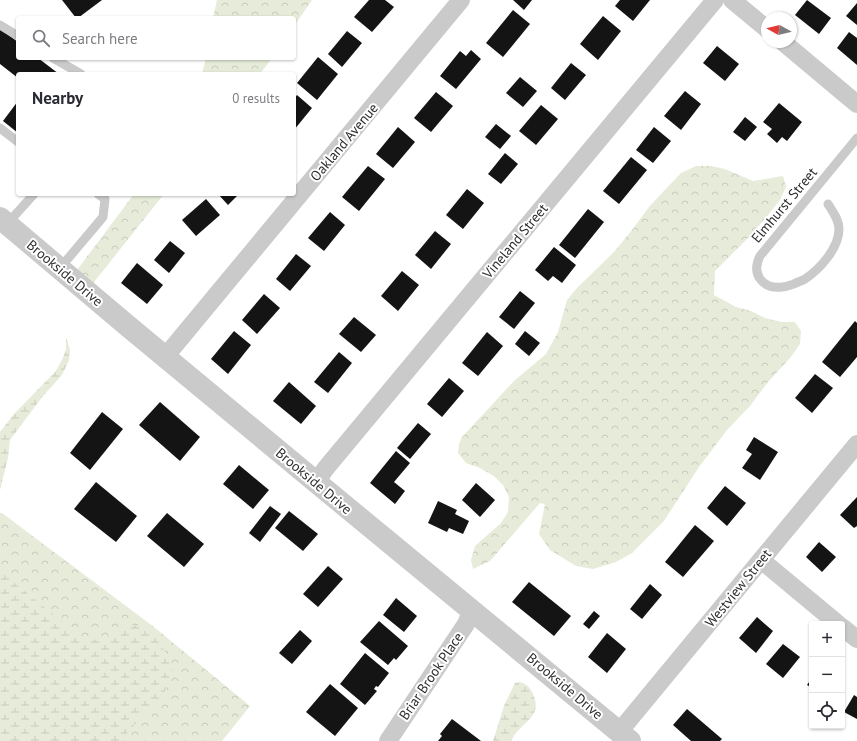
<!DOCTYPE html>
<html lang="en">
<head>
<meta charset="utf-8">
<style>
	:root { --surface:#fff; --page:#f7f7f7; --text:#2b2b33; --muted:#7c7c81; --line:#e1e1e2 }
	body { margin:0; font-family:"PT Sans",sans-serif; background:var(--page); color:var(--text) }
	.controls { position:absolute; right:12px; bottom:12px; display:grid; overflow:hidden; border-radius:4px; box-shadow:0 1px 3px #0004 }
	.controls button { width:36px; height:36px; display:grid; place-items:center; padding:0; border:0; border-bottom:1px solid var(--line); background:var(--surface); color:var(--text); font:20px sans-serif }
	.compass { position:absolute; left:761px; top:12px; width:36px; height:36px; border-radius:50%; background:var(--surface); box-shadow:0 1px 3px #0004; rotate:278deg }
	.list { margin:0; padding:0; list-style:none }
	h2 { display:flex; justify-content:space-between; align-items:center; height:52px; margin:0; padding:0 16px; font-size:17px }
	h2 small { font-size:13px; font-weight:400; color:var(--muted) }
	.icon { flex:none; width:22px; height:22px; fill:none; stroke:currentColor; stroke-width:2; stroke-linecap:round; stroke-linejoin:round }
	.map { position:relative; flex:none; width:857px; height:741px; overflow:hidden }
	.search { position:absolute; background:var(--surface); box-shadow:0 1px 3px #0004; left:16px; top:16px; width:280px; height:44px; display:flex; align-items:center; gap:10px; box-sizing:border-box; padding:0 14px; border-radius:4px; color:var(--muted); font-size:15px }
	.panel { position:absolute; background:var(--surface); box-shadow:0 1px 3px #0004; left:16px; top:72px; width:280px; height:124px; border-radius:4px }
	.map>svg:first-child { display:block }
	.forest { fill:url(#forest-crowns) }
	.wetland { fill:url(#wetland-marsh) }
	.building { fill:#141414 }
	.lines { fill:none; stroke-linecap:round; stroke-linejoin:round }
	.service { stroke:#cacaca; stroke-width:9 }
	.minor { stroke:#cacaca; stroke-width:18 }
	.tertiary { stroke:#cacaca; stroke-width:22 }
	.labels { text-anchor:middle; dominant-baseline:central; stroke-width:4; stroke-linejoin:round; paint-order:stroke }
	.street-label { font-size:14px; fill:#2d2d2d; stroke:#fff }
</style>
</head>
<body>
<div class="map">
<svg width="857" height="741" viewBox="0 0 857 741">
	<defs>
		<pattern id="forest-crowns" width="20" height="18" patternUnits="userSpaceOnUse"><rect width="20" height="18" fill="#e6ecd9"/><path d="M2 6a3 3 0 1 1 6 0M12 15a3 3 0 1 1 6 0" fill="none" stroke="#c6cbbb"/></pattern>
		<pattern id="wetland-marsh" width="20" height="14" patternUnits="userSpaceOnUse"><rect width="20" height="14" fill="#e6ecd9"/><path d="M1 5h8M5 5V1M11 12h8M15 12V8" fill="none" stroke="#c6cbbb"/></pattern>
	</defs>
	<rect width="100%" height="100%" fill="#fff"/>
	<g class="forest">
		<path d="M217,0H312L294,26V18H213Z"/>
		<path d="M206,58H272L260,74H202Z"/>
		<path d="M696,166H711L725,169L753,181L783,176L786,187L780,200L768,215L751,235L715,271L714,295L736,307L751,311L765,318L782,322H795L801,331L800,344L790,358L768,382L750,406L727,430L699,467L664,521L632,553L616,562L593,569L576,566L550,550L539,534L545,504L540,503L490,561L473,569L471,560L475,546L501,523L508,512L509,497L503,485L494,476L480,468L466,463L458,453L459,444L462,437L514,381L546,354L558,332L567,300L577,288L614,252L632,230L649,207L662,193L681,173Z"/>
		<path d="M134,194H164L87,291L71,278Z"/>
		<path d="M0,513H2L154,627L250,706L222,741H0Z"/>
	</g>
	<g class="wetland">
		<path d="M66,337L70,350L69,360L62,375L43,396L10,440L8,458L0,490V432L14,414L55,372L62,360L66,350Z"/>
		<path d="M0,571L81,637L91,640L103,639L114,634L122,628L130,625L142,626L152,633L169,657L172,669L170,681L165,691L120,741H0Z"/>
		<path d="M519,682C526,683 530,687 533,694C542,714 527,720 516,733C514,735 513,738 511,741H493L504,706L513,687L515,683Z"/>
	</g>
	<g class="building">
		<path d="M62,0H102L78,18H76Z"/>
		<path d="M369,0H385L394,7L372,32L354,17Z"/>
		<path d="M513,0H532L524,10Z"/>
		<path d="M620,0H650L633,21L615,6Z"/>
		<path d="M807,0L831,18L819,34L795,15Z"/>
		<path d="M857,3V25L846,16Z"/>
		<path d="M513,10L530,24L503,57L486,43Z"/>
		<path d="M603,16L621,31L598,60L580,44Z"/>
		<path d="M0,29L18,42V58H38L59,74H18V78L0,64Z"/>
		<path d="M347,31L362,43L342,67L328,54Z"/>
		<path d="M849,32L857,38V65L837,48Z"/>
		<path d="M717,46L739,64L725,81L703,63Z"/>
		<path d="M471,50L481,59L456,89L440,76L460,51L466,56Z"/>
		<path d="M318,57L338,74L317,100L297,83Z"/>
		<path d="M571,63L586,75L565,100L551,88Z"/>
		<path d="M520,77L537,91L523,107L506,93Z"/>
		<path d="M685,91L701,104L681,130L664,116Z"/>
		<path d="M436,92L453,106L431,132L414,118Z"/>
		<path d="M297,95L312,108L294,130V99Z"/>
		<path d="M18,101V133L3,121Z"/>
		<path d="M779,103L802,122L787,141L782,137L777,143L767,134L772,129L763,122Z"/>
		<path d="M541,105L558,119L536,145L519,131Z"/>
		<path d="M745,117L757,127L745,141L733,132Z"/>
		<path d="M496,124L511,136L500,149L485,137Z"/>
		<path d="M398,127L415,142L393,168L376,154Z"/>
		<path d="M654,127L671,141L653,163L636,150Z"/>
		<path d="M505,153L518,164L501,184L488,174Z"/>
		<path d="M631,157L647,170L619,204L603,191Z"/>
		<path d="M368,166L385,179L359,211L342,197Z"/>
		<path d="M467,189L484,203L463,229L446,215Z"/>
		<path d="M218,194H239L228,205Z"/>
		<path d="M206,199L220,215L196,236L182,220Z"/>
		<path d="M588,209L604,222L575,258L559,245Z"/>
		<path d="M330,212L345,225L324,251L308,238Z"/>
		<path d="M435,231L451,244L431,269L415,255Z"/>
		<path d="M170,241L185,253L169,273L154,260Z"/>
		<path d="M554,247L576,265L562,283L553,276L548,281L535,270Z"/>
		<path d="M296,254L311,266L290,291L276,279Z"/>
		<path d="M137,263L163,285L147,304L121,283Z"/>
		<path d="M402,271L419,285L398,311L381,296Z"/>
		<path d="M520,291L535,303L514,329L499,317Z"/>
		<path d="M264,294L280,308L257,334L242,320Z"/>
		<path d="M354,317L376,335L361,352L339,334Z"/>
		<path d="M855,321L857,323V357L840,377L822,362Z"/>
		<path d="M234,331L251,345L228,374L211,359Z"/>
		<path d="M525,331L540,343L529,356L515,344Z"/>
		<path d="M487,332L503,346L478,376L462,363Z"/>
		<path d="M339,352L352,363L328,393L314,382Z"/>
		<path d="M815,374L833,388L812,413L795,398Z"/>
		<path d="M449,378L464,391L442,417L427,404Z"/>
		<path d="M289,382L316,406L301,424L273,401Z"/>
		<path d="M160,402L200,437L180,461L139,425Z"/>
		<path d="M102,412L123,429L90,470L70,453Z"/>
		<path d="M418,423L431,434L410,459L397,448Z"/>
		<path d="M754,437L778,452L760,480L742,468L752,454L746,450Z"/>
		<path d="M396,451L410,463L394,482L405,491L395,504L370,483Z"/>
		<path d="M239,465L269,490L253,509L223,484Z"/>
		<path d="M96,482L137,516L116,542L74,509Z"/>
		<path d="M476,483L495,500L480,517L462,500Z"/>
		<path d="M725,486L746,503L727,526L707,508Z"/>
		<path d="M857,497V526L854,528L840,515Z"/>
		<path d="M438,501L457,510L455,514L469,521L463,534L449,528L447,532L428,523Z"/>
		<path d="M270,506L281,514L260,542L249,533Z"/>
		<path d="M289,511L318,534L303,551L275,528Z"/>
		<path d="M167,513L204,544L184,567L147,536Z"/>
		<path d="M695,525L714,541L683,577L665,562Z"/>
		<path d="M819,542L836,557L822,572L806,557Z"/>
		<path d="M328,566L343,579L318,607L303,594Z"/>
		<path d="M529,582L571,616L554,636L512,602Z"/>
		<path d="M650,584L662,595L642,619L630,609Z"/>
		<path d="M396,598L417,616L404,632L383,615Z"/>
		<path d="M594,611L600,616L589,629L583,624Z"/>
		<path d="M757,617L773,631L756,653L739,638Z"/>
		<path d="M379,621L408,646L396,660L394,658L388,665L360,642Z"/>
		<path d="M300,630L312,641L292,664L279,653Z"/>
		<path d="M607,633L626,649L607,673L588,657Z"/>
		<path d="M783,644L800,657L783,678L766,664Z"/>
		<path d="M365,653L389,673L378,687L376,686L374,689L377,691L365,705L340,684Z"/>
		<path d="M812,678V688L807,685Z"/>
		<path d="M330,684L358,708L335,736L306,712Z"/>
		<path d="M854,695L857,697V719L844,712Z"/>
		<path d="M687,709L722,739L720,741H691L673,725Z"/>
		<path d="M452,719L481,741H438L442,736L440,734Z"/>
	</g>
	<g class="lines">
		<g class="service">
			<path d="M0,25L18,36"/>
			<path d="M53,58L81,74"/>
			<path d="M0,128L18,142"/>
			<path d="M828,204C833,212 839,220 839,229C839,248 820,269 805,279C802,281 797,282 794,284C790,285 786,287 782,287C762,289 751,274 760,256L857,138"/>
			<path d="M7,224L34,194"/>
			<path d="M60,268L103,217L105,199L98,194"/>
		</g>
		<g class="minor">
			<path d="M732,0L767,29"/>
			<path d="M783,42L857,104"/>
			<path d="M165,357L461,0"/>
			<path d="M316,482L326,468L715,0"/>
			<path d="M761,560L838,624"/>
			<path d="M842,627L857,639"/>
			<path d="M619,732L761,560L857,444"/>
			<path d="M388,741L466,624L472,610"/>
		</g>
		<path class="tertiary" d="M0,218L129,327L316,482L630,741"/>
	</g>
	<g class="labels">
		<g class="street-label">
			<text transform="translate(344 142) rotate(-50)">Oakland Avenue</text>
			<text transform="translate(784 205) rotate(-50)">Elmhurst Street</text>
			<text transform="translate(515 241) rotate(-50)">Vineland Street</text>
			<text transform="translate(65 273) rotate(40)">Brookside Drive</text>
			<text transform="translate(314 481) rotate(40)">Brookside Drive</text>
			<text transform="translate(738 588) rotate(-51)">Westview Street</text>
			<text transform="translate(431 676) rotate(-56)">Briar Brook Place</text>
			<text transform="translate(565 686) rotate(40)">Brookside Drive</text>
		</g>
	</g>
</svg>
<div class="controls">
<button>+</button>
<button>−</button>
<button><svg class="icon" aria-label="locate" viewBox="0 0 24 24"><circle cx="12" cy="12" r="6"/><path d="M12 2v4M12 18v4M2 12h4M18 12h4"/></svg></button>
</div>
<svg class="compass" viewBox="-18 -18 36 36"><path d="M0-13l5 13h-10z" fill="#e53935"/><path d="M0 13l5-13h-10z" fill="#7c7c81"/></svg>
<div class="search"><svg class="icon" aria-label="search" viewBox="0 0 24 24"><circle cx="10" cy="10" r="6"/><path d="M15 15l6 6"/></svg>Search here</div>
<section class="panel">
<h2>Nearby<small>0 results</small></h2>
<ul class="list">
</ul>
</section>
</div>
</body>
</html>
